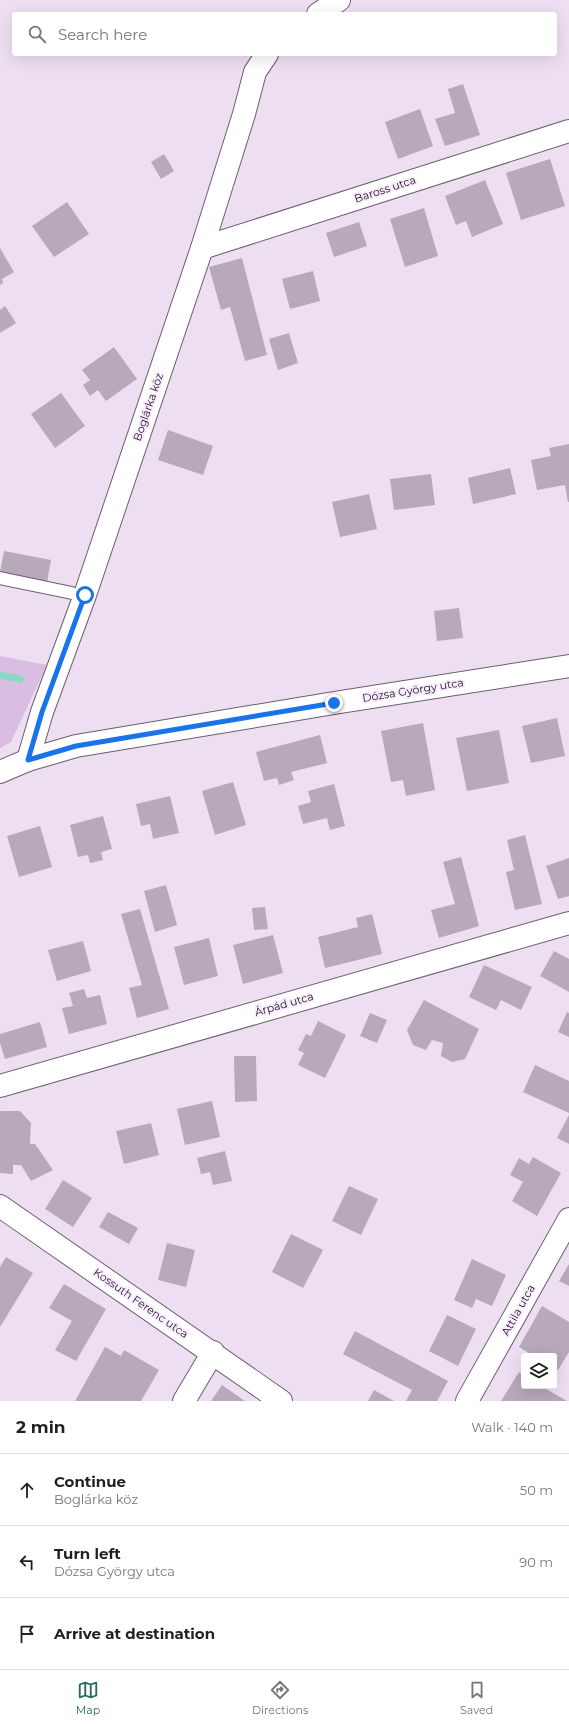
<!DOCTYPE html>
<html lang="en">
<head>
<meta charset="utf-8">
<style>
	:root { --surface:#fff; --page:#f2f2f2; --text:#202124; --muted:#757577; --line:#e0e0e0; --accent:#26695b }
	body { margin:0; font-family:Montserrat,sans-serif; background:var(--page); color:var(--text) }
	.controls { position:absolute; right:12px; bottom:12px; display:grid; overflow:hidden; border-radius:4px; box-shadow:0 4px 16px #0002 }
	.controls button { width:36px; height:36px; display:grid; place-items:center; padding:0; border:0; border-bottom:1px solid var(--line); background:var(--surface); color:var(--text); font:20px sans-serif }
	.stop { position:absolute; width:12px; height:12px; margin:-9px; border:3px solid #1a73e8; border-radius:50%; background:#fff }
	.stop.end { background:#1a73e8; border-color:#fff; box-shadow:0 1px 4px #0008 }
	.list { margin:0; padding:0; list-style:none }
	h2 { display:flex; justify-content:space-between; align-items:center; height:52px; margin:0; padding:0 16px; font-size:17px }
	h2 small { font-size:13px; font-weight:400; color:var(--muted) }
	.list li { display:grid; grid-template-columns:26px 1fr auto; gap:12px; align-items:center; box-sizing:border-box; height:72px; padding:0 16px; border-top:1px solid var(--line) }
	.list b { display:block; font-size:15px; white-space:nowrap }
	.list p { margin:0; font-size:13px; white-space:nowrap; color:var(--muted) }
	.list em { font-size:13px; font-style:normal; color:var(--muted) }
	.icon { flex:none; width:22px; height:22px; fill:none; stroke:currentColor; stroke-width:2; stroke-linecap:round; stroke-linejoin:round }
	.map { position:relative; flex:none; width:569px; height:1401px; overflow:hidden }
	.search { position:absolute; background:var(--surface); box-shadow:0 4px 16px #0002; left:12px; right:12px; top:12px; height:44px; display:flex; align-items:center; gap:10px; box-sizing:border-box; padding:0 14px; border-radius:4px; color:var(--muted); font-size:15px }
	.sheet { height:268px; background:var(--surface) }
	nav { display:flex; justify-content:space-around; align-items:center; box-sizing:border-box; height:56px; border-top:1px solid var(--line); background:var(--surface); font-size:11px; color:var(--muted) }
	nav a { display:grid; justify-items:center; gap:2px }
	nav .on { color:var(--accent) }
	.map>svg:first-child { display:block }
	.green { fill:#dabee1 }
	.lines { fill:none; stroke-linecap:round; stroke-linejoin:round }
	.stream { stroke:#8ad8c4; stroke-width:7 }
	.building { fill:#b7a8ba }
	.service-casing { stroke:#6b5e6e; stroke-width:14 }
	.minor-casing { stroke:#6b5e6e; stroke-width:24 }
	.secondary-casing { stroke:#6b5e6e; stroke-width:24 }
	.service { stroke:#fff; stroke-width:12 }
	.minor { stroke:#fff; stroke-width:22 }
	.secondary { stroke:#fff; stroke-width:22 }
	.route { stroke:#1a73e8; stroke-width:5 }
	.labels { text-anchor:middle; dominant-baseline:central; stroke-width:4; stroke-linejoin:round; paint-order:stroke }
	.street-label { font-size:11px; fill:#1a151b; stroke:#fbecff }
</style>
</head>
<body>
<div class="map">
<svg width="569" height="1401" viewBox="0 0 569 1401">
	<rect width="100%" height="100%" fill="#eedef2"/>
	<path class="green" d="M0,656L47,665L11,742L0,748Z"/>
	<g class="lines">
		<path class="stream" d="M0,675L20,679"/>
	</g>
	<g class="building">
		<path d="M463,84L480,135L445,146L435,119L455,113L448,89Z"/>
		<path d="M420,109L433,146L398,159L385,122Z"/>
		<path d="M164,154L174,171L161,179L151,162Z"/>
		<path d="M550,159L565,206L521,220L506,173Z"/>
		<path d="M485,180L503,224L472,237L466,221L456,225L445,196Z"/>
		<path d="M67,202L89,234L54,257L32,226Z"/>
		<path d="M424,208L438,256L405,267L390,219Z"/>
		<path d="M359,222L367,246L334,257L326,233Z"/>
		<path d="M0,248L14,272L2,279L3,283L0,285Z"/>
		<path d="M242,258L267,355L245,361L230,307L221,310L209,267Z"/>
		<path d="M313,271L320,301L290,309L282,279Z"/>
		<path d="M5,306L16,323L0,333V310Z"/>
		<path d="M289,333L298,363L278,370L269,339Z"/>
		<path d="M114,347L137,379L106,401L98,390L90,396L83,385L90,380L82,370Z"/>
		<path d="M61,393L85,426L55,448L31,414Z"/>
		<path d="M168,430L213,446L203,475L158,460Z"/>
		<path d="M569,444V502H568L565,485L537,490L531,460L551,456L549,448Z"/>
		<path d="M510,468L516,494L473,504L468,478Z"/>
		<path d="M431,474L435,505L394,510L390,479Z"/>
		<path d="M369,494L377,529L340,537L332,502Z"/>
		<path d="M4,551L51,560L47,582L0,572Z"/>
		<path d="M459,608L463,638L437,641L434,611Z"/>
		<path d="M557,718L565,756L531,763L522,726Z"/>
		<path d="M423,723L435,790L406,796L403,780L391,782L381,731Z"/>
		<path d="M499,730L509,783L467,791L456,738Z"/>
		<path d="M320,735L327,763L291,772L294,780L279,785L277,778L264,781L256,752Z"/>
		<path d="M233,782L246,825L215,835L202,791Z"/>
		<path d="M334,784L345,826L330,830L327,818L303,824L298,806L311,802L308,791Z"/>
		<path d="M170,796L179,833L153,839L150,824L141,826L136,804Z"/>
		<path d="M103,816L112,849L101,852L103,860L90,863L88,855L78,857L70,825Z"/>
		<path d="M40,826L52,867L19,877L7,836Z"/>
		<path d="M525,835L542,904L515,910L506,872L514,870L507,840Z"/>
		<path d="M461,857L479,926L439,938L431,910L455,904L443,862Z"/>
		<path d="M569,858V896L558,899L546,866Z"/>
		<path d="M166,885L177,925L155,932L144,891Z"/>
		<path d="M265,907L268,929L254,930L252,908Z"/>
		<path d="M140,909L169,1009L137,1018L129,988L142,985L121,914Z"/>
		<path d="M372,914L382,954L325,968L318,937L358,927L356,918Z"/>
		<path d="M273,935L283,973L243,984L233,945Z"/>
		<path d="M209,938L218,976L184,985L174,947Z"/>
		<path d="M83,941L91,971L57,981L48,950Z"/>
		<path d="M554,951L569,959V992L540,976Z"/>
		<path d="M484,965L532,987L521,1010L501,1000L496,1010L469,997Z"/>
		<path d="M84,989L87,998L100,995L107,1024L69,1034L62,1008L73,1006L69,993Z"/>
		<path d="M424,1000L479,1029L465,1059L452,1062L441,1056L443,1043L432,1040L426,1050L413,1045L407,1030Z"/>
		<path d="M567,1012L569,1013V1037L558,1032Z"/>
		<path d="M370,1013L387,1020L377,1043L360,1036Z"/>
		<path d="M318,1021L346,1035L325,1078L298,1065L304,1053L298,1050L306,1034L311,1036Z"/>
		<path d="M40,1022L47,1047L5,1059L0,1043V1034Z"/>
		<path d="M234,1056H256L257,1101L235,1102Z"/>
		<path d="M535,1065L569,1081V1113L523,1092Z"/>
		<path d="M212,1101L220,1137L185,1145L177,1109Z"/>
		<path d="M1,1111H20L31,1123L30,1144H35L53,1170L31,1181L21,1165H13V1174L0,1173V1112Z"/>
		<path d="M569,1115V1144L557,1138Z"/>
		<path d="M151,1123L159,1155L124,1164L116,1131Z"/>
		<path d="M225,1151L232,1181L213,1185L210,1172L201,1174L197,1158Z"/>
		<path d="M533,1157L561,1173L537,1216L512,1201L523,1182L510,1175L519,1158L529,1164Z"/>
		<path d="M63,1180L92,1198L73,1227L45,1209Z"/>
		<path d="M349,1186L378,1199L361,1235L332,1221Z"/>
		<path d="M108,1212L138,1228L129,1244L99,1227Z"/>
		<path d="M291,1234L323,1250L303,1288L272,1272Z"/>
		<path d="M167,1243L195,1250L186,1287L158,1280Z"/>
		<path d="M6,1257L33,1273L0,1327V1267Z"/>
		<path d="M472,1259L506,1275L492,1306L476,1299L472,1308L454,1300Z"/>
		<path d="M569,1264V1286L559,1281Z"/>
		<path d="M64,1284L106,1309L76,1361L55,1350L72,1321L49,1308Z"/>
		<path d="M542,1306L569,1322V1352L558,1370L554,1368V1356H534L519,1347Z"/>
		<path d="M447,1315L476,1329L458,1366L429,1351Z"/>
		<path d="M355,1331L448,1381L437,1401H406L412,1390L343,1354Z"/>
		<path d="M105,1347L121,1356L124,1350L159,1370L141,1401H75Z"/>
		<path d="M519,1372L524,1376V1386H541L567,1401H501Z"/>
		<path d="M222,1385L245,1401H211Z"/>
		<path d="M374,1390L394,1401H368Z"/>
	</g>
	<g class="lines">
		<defs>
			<path id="service" d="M0,578L72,593"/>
			<g id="minor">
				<path d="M318,14L339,0"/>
				<path d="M202,248L569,131"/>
				<path d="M28,760L42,712L85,595L202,248L244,114L255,72L267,54"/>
				<path d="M0,1086L569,923"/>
				<path d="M0,1206L281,1401"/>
				<path d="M184,1401L213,1352"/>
				<path d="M467,1401L569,1219"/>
			</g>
			<path id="secondary" d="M0,772L28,760L76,746L334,703L569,666"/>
		</defs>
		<use href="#service" class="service-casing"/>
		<use href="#minor" class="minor-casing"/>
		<use href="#secondary" class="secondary-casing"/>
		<use href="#service" class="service"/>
		<use href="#minor" class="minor"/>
		<use href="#secondary" class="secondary"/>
	</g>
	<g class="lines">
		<path class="route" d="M85,595L42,712L28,760L76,746L334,703"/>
	</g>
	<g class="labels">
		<g class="street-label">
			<text transform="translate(385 189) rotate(-18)">Baross utca</text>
			<text transform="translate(148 407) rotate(-71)">Boglárka köz</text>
			<text transform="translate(413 690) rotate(-9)">Dózsa György utca</text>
			<text transform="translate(284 1004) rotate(-16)">Árpád utca</text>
			<text transform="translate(141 1303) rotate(35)">Kossuth Ferenc utca</text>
			<text transform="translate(518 1310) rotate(-61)">Attila utca</text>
		</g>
	</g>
</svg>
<div class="controls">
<button><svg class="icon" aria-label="layers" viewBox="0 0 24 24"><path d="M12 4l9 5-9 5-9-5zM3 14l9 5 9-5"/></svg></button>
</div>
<div class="stop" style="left:85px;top:595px"></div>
<div class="stop end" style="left:334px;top:703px"></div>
<div class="search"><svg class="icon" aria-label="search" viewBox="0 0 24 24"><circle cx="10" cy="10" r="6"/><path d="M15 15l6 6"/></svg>Search here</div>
</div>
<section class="sheet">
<h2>2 min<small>Walk · 140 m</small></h2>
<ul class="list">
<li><svg class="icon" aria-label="ahead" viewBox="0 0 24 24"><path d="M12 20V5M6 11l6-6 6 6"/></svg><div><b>Continue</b><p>Boglárka köz</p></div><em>50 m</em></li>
<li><svg class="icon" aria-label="left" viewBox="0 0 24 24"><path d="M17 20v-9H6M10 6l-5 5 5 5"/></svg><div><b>Turn left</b><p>Dózsa György utca</p></div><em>90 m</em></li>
<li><svg class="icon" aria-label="arrive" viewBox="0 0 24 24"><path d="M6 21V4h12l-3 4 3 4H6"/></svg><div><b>Arrive at destination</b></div></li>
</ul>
</section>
<nav>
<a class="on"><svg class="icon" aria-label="map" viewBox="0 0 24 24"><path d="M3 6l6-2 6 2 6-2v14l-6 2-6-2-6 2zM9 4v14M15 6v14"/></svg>Map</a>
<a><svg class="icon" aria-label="directions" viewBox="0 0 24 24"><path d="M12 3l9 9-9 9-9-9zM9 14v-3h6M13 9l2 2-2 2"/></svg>Directions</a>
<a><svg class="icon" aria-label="saved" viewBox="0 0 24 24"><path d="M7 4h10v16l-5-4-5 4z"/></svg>Saved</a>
</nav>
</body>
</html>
